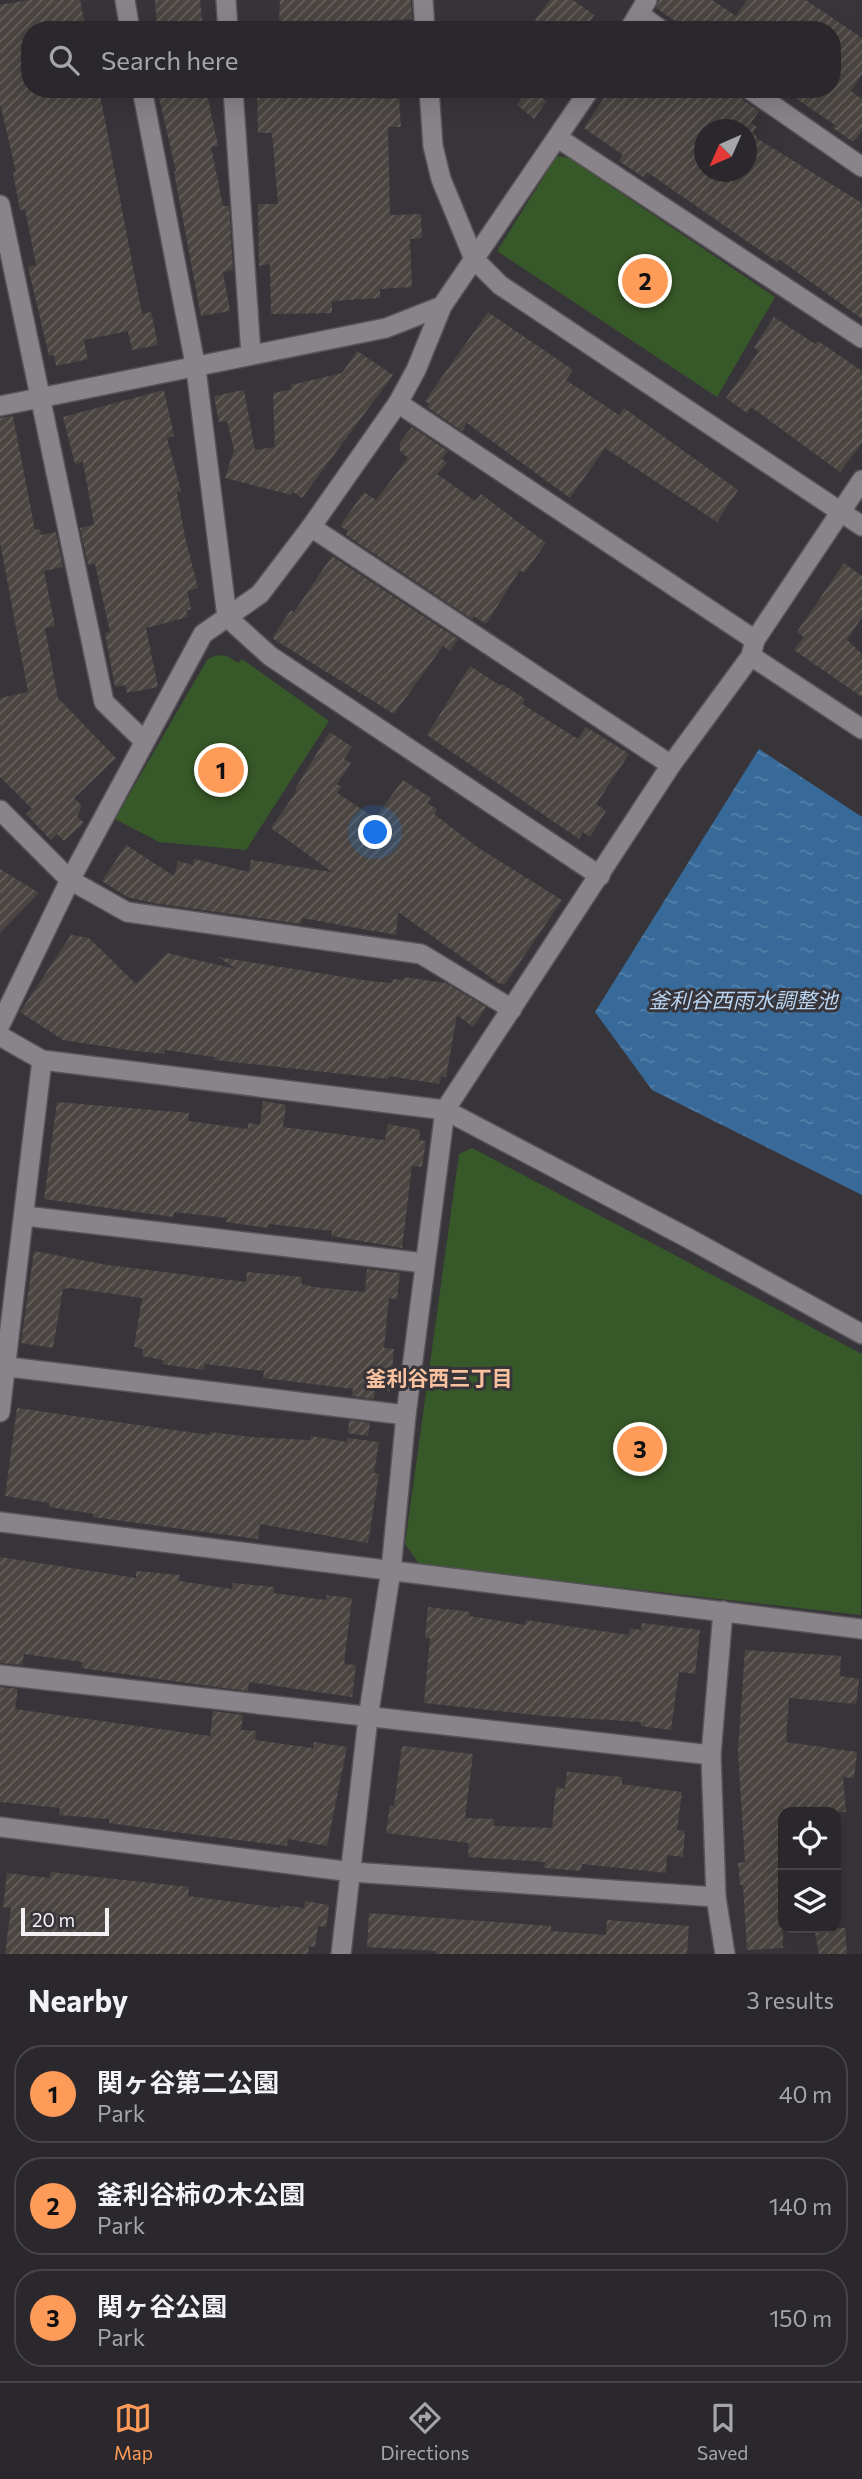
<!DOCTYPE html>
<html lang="en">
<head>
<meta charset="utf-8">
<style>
	:root { --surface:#2a282c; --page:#323034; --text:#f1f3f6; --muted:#a5a6a9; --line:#464448; --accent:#fe9b59 }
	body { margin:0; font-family:Commissioner,"Noto Sans JP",sans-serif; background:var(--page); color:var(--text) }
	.controls { position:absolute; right:21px; bottom:21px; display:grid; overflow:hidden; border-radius:14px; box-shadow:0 7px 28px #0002 }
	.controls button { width:63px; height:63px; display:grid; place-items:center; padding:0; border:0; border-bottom:2px solid var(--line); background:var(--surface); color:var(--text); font:35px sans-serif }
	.compass { position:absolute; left:694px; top:119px; width:63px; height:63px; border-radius:50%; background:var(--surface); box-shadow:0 7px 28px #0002; rotate:225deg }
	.scale { position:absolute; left:21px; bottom:18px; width:88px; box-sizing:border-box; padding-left:7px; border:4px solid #f2f0f3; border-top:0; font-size:19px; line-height:24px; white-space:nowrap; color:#f2f0f3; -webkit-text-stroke:5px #38353a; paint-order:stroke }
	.you { position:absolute; left:376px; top:833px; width:24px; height:24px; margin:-18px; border:5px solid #fff; border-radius:50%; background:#1a73e8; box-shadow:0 0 0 10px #1a73e833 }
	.badge { display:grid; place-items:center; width:46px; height:46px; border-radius:50%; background:var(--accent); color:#111; font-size:23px; font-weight:700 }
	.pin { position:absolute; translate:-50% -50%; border:4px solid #fff; box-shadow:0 2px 7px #0006 }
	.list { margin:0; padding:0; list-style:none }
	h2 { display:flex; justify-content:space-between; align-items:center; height:91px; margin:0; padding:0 28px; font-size:30px }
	h2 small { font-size:23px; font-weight:400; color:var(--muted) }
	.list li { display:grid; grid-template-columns:46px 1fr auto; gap:21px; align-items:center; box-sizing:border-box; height:98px; margin:0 14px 14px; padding:0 14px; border:2px solid var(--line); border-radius:28px }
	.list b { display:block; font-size:26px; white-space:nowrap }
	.list p { margin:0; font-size:23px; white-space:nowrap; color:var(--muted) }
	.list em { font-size:23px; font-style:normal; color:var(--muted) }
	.icon { flex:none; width:38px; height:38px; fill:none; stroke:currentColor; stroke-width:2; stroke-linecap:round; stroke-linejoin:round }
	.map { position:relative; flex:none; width:862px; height:1954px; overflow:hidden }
	.search { position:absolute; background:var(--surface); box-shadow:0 7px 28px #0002; left:21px; right:21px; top:21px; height:77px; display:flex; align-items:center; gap:18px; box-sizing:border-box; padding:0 24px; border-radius:28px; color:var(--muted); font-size:26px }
	.sheet { height:427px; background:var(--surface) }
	nav { display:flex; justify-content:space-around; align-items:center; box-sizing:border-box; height:98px; border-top:2px solid var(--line); background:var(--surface); font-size:19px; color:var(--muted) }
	nav a { display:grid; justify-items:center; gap:4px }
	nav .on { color:var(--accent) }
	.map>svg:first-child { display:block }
	.park { fill:#375828 }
	.water { fill:url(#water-ripples) }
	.building { fill:url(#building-hatch); fill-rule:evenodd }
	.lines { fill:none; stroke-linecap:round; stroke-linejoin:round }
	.minor-casing { stroke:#575358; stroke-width:22 }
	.tertiary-casing { stroke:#575358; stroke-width:22 }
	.minor { stroke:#88848a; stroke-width:19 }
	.tertiary { stroke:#88848a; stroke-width:19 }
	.labels { text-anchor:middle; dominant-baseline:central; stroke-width:6; stroke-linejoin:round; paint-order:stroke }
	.water-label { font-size:21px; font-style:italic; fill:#b9d5f1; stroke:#38353a }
	.neighbourhood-label { font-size:21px; font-weight:bold; fill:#fac29f; stroke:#38353a }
</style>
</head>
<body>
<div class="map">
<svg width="862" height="1954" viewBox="0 0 862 1954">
	<defs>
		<pattern id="water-ripples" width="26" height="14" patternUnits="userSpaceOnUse" patternTransform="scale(1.75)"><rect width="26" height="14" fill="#376a99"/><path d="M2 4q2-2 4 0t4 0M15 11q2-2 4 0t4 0" fill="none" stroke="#5480a8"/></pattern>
		<pattern id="building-hatch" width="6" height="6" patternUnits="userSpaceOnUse" patternTransform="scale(1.75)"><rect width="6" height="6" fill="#4a4541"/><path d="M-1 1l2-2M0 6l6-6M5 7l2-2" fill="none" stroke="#65605d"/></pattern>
	</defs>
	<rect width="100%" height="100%" fill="#38353a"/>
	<g class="park">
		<path d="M557,156L569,158L775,297L717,397L497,251Z"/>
		<path d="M216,655L227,656L238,663L242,659L329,721L246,850L159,842L115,819L207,660Z"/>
		<path d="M472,1148L862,1354L861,1615L420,1565L405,1544L459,1154Z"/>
	</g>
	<path class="water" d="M759,749L862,817V1195L652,1090L595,1012Z"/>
	<g class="building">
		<path d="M29,0H80L86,30H30V89H99L142,314L151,312L158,345L132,350L128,331L84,340L88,359L56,366L54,355L49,356L28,267L36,265L25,209L20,210L13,172H16L0,103V5Z"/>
		<path d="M155,0H200L203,30H157Z"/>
		<path d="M280,0H411L412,19L360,22L361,30H335L334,23L279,25Z"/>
		<path d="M550,0H573L594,15L584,30H547L535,20Z"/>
		<path d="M659,0H712L736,16L747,0H806L862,38V74L851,91L862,99V131L853,142L833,128L835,125L782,89H832V30H688L656,8Z"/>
		<path d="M157,89H206L218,146L211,147L223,206H229L233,270L223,272L230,311L201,316L174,172L176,171Z"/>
		<path d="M257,89L382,90L383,99L399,98L401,127H388L390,215L421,214L422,238L410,239L412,287L380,289V298L332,301V313L271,314L270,264L259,266L258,204H278L272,133H258Z"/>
		<path d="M528,89L547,101L534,119L517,105Z"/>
		<path d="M610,89H737L742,99L759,111L751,123L757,127L753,132L758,139L862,203V319L779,259L777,262L647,172L643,177L619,161L623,155L584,128ZM704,130H746V172H704Z"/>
		<path d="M488,312L573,370L566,380L619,415L624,408L738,490L717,522L605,448L570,498L467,423L462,431L427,407L429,404L425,401Z"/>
		<path d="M774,317L815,344L818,341L862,371V443L840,472L751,407L747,413L726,398L759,351L754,348Z"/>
		<path d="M357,351L393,375L302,498L293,492L291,495L225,478L234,450L227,421L219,422L214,396L244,390L255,450L275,447L273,393L292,389L291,385L342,373Z"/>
		<path d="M164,390L174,436L167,438L181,491L177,492L185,537L198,588L187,591L191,609L186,611L188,617L146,628L158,687L127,693L125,685L115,687L105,633L110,632L95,564L88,565L80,528L94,525L83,462L75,464L63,417Z"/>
		<path d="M13,416L35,530L40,529L41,535L56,532L63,567L44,571L55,626L45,628L58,698L116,758L74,798L82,806L77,816L84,823L64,841L57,834L51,840L26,814L32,809L0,777V698L28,692L0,542V418Z"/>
		<path d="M412,427L448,451L442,459L447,463L437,474L475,501L481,494L546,543L524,573L520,570L486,624L474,616L472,619L346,535L348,531L340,526L364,492L376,500L408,458L400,451V442Z"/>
		<path d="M332,556L458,639L450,651L443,646L394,714L272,638L291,610L294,612Z"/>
		<path d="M844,563L862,576V617L847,640L862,654V697L794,650L804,637L797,632Z"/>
		<path d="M470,666L501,686L502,684L525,699L522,704L578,739L586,727L629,754L596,804L606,811L590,837L583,832L579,839L427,735Z"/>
		<path d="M330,732L352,747L344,759L351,763L337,784L342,787L337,793L375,818L403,780L431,798L427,803L437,809L434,814L477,847L562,900L505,984H500L398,912L396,935L302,918L301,924L153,903L127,897L102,881L126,845L174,876L178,861L193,865L194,859L249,872L251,860L332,872L271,828L297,791L295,789Z"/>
		<path d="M0,869L39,893L0,933Z"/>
		<path d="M71,935L89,938L136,984L167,953L236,969L218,957L370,981L392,983L393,979L403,980L404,977L446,983L486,1007L473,1027L457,1015L446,1077L441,1076L439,1084L389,1076L388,1079L214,1060L215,1057L165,1050L164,1054L128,1050L63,1040L20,1012Z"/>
		<path d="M263,1101L286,1105L283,1127L385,1140L388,1124L420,1130L419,1140L426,1141L422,1167L412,1166L402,1248L331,1236L332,1231L269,1224L268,1228L226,1222L227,1218L174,1212L173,1217L44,1199L57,1102L189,1113L188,1121L248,1129V1123L260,1125Z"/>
		<path d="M34,1251L108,1265L246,1282L247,1272L302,1277L301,1284L314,1287L365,1292L367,1269L400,1273L397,1299L389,1298L384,1348L394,1349L390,1392L375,1388L374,1399L352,1396L353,1389L263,1378L264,1371L205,1364L204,1370L162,1364L163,1360L142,1356L143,1349L134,1347L142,1298L71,1288L63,1289L53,1348L21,1343Z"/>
		<path d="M17,1408L210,1435V1432L251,1437L310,1440L311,1436L347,1442V1438L379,1442L374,1473L379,1474L368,1543L260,1524L258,1539L182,1529L93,1517L94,1514L49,1507L50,1503L5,1496Z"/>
		<path d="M349,1420L370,1423L368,1436L348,1433Z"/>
		<path d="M0,1557L136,1578V1571L180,1575L179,1581L232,1589L233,1583L274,1587V1593L326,1600V1595L352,1598L344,1664L356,1665L352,1697L249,1682L248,1691L194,1684L81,1668L82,1662L24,1654L22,1665L0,1663Z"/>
		<path d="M428,1607L470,1612L469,1616L525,1625L526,1620L629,1635L630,1628L641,1630L642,1623L700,1630L695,1674L679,1672L671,1730L641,1726V1722L545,1716L424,1703L430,1638H425Z"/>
		<path d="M745,1650L841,1656L840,1676L859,1679L856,1704L789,1698L786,1742L857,1752L854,1778L843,1777L846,1812H783V1948L747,1950L743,1885H740L738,1863L745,1862L738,1751Z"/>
		<path d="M0,1687L18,1689L15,1709L210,1736L213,1711L243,1715L241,1730L256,1731L255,1740L313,1748L314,1742L347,1747L327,1846L288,1839L287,1846L159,1830L109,1823V1819L59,1815L60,1808L0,1802Z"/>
		<path d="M402,1746L473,1754L465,1818L494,1819V1826L552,1828L556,1787L565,1789L567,1772L622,1777V1784L682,1792L677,1830L685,1831L683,1857L667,1855L666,1873L582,1864L581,1871L544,1868L545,1862L468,1857L469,1843L386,1833L390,1805L394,1806Z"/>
		<path d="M51,1872L189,1887L188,1896L280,1908V1905L304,1908L305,1901L329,1905L326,1927L318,1926L315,1947L309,1946L308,1954H5L11,1908L3,1907L7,1873L50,1878Z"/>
		<path d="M369,1913L551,1926V1931L606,1935L607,1920L689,1926L687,1954H436V1951L367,1947Z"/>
		<path d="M814,1928H845L847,1954H819Z"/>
	</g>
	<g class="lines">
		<defs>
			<g id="minor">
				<path d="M125,0L130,30"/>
				<path d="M226,0L228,30"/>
				<path d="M639,14L661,30"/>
				<path d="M142,89L196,369L227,617L270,656L600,876"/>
				<path d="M233,89L251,355"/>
				<path d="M749,89L862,167"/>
				<path d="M558,138L862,338"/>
				<path d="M0,205L104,702L143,740"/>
				<path d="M474,259L500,285L862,526"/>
				<path d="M398,403L755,640"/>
				<path d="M311,527L671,765"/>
				<path d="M0,810L70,880L127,912L421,954L512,1009"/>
				<path d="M0,1036L42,1060L445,1110L688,1238L862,1334"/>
				<path d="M25,1216L424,1263"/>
				<path d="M0,1366L406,1415"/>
				<path d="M0,1412L42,1060"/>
				<path d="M0,1522L862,1629"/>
				<path d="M723,1611L711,1755L716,1897L725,1954"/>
				<path d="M0,1675L711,1755"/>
				<path d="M0,1827L352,1872L716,1897"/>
				<path d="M341,1954L368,1718L391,1570L406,1415L445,1110L671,765L751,656"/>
			</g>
			<g id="tertiary">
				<path d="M423,0L425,30"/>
				<path d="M629,30L647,0"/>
				<path d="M429,89L433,146L441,179L474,259"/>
				<path d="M0,406L386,328L442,306L590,89"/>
				<path d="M862,480L755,640L751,656L862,729"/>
				<path d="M0,1025L70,880L203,634L260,594L311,527L398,403L416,370L442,306"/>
			</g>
		</defs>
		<use href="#minor" class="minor-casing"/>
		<use href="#tertiary" class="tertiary-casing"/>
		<use href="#minor" class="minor"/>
		<use href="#tertiary" class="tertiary"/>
	</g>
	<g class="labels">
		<g class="water-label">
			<text x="743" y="999">釜利谷西雨水調整池</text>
		</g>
		<g class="neighbourhood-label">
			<text x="439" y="1377">釜利谷西三丁目</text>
		</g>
	</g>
</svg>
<div class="controls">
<button><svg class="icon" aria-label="locate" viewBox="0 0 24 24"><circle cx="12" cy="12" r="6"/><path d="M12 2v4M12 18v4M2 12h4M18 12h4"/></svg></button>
<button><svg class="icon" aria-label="layers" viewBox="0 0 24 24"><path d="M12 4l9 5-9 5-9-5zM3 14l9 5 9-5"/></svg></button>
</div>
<svg class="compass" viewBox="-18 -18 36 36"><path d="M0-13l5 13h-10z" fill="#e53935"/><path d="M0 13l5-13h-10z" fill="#a5a6a9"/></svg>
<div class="scale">20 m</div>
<div class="you"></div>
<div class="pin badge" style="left:221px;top:770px">1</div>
<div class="pin badge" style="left:645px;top:281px">2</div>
<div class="pin badge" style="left:640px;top:1449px">3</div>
<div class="search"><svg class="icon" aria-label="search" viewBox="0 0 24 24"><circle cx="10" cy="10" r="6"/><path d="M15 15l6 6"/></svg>Search here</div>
</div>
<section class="sheet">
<h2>Nearby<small>3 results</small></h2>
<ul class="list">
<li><span class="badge">1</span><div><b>関ヶ谷第二公園</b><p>Park</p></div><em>40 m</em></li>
<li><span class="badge">2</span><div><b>釜利谷柿の木公園</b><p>Park</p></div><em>140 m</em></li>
<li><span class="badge">3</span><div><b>関ヶ谷公園</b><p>Park</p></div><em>150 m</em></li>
</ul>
</section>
<nav>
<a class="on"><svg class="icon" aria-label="map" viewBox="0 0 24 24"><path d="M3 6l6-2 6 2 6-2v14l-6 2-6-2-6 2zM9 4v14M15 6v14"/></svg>Map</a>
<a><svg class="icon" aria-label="directions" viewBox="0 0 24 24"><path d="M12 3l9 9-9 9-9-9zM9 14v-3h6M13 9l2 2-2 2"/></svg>Directions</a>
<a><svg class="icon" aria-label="saved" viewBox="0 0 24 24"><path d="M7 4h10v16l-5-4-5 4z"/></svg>Saved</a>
</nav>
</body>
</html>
